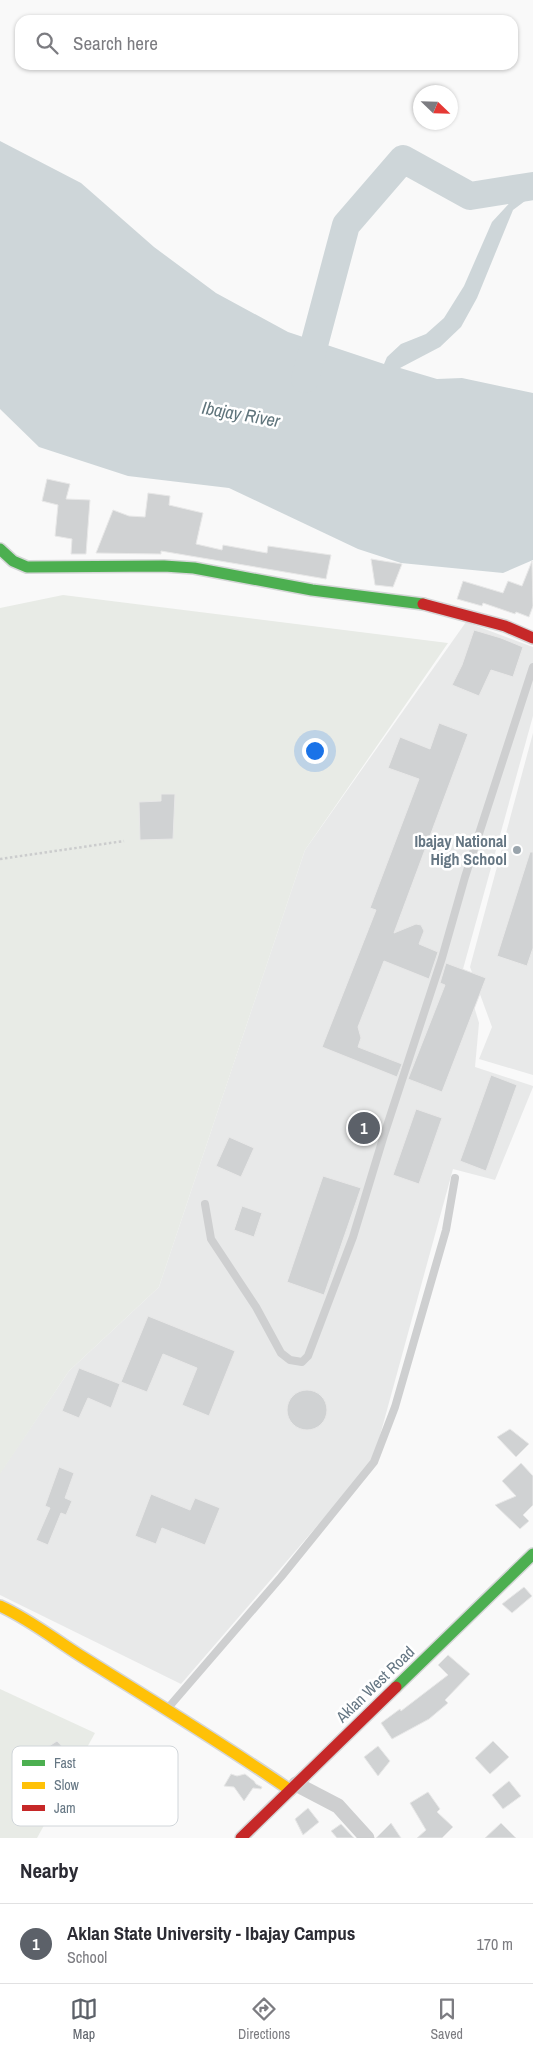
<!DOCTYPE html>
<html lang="en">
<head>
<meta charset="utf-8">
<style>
	:root { --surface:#fff; --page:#f7f7f7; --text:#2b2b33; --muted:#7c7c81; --line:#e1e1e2; --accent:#5c6169 }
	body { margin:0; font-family:"Archivo Narrow",sans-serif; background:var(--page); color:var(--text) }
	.compass { position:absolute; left:413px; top:85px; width:45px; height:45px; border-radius:50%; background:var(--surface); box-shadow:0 1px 4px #0004; rotate:113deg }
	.you { position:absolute; left:314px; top:750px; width:18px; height:18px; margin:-12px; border:4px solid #fff; border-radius:50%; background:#1a73e8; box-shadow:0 0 0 8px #1a73e833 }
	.badge { display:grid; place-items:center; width:32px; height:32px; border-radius:50%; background:var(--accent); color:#fff; font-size:16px; font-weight:700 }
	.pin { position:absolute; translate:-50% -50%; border:2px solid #fff; box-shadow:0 1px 5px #0006 }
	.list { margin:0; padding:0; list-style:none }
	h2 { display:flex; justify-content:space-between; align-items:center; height:65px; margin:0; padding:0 20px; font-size:21px }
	h2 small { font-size:16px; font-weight:400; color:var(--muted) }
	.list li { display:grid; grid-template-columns:32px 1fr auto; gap:15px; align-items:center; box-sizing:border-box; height:80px; padding:0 20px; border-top:1px solid var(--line) }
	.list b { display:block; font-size:19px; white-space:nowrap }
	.list p { margin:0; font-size:16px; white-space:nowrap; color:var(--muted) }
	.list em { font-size:16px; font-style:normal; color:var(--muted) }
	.icon { flex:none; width:28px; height:28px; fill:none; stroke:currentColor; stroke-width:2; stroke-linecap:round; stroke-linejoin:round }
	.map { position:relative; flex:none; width:533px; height:1838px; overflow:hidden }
	.search { position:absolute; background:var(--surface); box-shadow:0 1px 4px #0004; left:15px; right:15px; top:15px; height:55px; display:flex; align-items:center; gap:12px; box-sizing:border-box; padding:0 18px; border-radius:15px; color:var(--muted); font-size:19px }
	.sheet { height:145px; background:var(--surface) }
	nav { display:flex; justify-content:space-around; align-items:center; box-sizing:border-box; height:70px; border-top:1px solid var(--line); background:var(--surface); font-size:14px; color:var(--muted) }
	nav a { display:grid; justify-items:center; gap:2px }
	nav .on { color:var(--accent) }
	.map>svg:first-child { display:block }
	.built { fill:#e8e9e9 }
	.green { fill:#e8ebe6 }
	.water { fill:#ced6d9 }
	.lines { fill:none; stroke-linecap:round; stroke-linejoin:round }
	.river { stroke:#ced6d9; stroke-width:28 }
	.building { fill:#d0d2d3; stroke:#e8e8e8 }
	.fast-casing { stroke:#d5d6d7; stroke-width:14 }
	.slow-casing { stroke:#d5d6d7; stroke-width:14 }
	.jam-casing { stroke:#d5d6d7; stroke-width:14 }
	.path { stroke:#cbcccd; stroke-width:2.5; stroke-dasharray:2.5 2.5; stroke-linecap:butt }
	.lane { stroke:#cecfd0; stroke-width:8 }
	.street { stroke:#cecfd0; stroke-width:15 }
	.fast { stroke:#4caf50; stroke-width:11 }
	.slow { stroke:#ffc107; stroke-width:11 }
	.jam { stroke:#c62828; stroke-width:11 }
	.poi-dot { fill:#99a4ac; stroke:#fff; stroke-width:2 }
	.labels { text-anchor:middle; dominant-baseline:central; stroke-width:5; stroke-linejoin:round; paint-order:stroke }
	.poi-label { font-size:16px; font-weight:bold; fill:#657683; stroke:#fff; text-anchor:end }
	.street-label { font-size:16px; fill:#657683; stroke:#fff }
	.water-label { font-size:18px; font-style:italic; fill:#60757c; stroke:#fff }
	.key { fill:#fff; stroke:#d1d6da; stroke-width:1 }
	.key-label { font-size:14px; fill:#657683 }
</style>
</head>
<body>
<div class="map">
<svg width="533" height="1838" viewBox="0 0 533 1838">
	<rect width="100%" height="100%" fill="#f9f9f9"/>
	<g class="built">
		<path d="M466,622L533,647V716L463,969L479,1023L475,1067L533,1086V1087L495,1180L453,1169L373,1461L181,1684L0,1595V1473L69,1371L159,1287L305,850Z"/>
		<path d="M533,733V1075L479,1059L492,1027L470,967Z"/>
	</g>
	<g class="green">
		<path d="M63,595L448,643L305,850L159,1287L69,1371L0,1474V608Z"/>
		<path d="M0,1689L95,1733L37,1838H0Z"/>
	</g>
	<path class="water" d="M0,141L81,183L154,247L216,293L288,332L384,364L387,357L401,344L426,334L444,318L464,286L492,222L530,181L533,180V195L513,210L477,298L461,327L440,347L400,368L437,379L462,378L533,393V560L503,573L401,563L358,549L229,488L128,476L39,447L0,409Z"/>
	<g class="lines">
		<path class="river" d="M305,379L346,225L403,159L470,196L533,186"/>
	</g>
	<g class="building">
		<path d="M47,479L70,484L66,499L90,500L86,554H71L72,539L55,536L58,505L42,501Z"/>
		<path d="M148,493L170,496L169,505L203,513L196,544L222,550L223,545L267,553L268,546L331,555L326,579L161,551V554L96,553L113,510L129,516L145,517Z"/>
		<path d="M371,559L402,564L393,587L375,585Z"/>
		<path d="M532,561L533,606L529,617L516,612L515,614L483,603L482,606L457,599L463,581L503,593L508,581L522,586Z"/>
		<path d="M474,630L501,638L523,647L513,677L491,670L479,696L452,685L462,665Z"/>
		<path d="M439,723L468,734L394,933L416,924L421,925L424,931L419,944L438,952L429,979L384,961L358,1027L361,1038L358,1047L402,1064L397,1077L322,1047L376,910L370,908L419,779L388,768L400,737L430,749Z"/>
		<path d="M161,794H175L173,839L140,840L139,802L161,801Z"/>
		<path d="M530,852H533V948L527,966L497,956Z"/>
		<path d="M446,963L486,978L442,1092L408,1079L445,985L440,983Z"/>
		<path d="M491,1075L517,1085L486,1171L460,1161Z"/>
		<path d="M416,1109L442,1118L419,1184L393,1175Z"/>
		<path d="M229,1137L254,1148L241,1177L216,1166Z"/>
		<path d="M323,1176L361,1188L324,1295L287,1282Z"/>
		<path d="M242,1206L262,1213L254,1237L234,1230Z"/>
		<path d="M148,1316L235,1351L209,1416L182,1405L197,1368L163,1354L147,1392L121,1382Z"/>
		<path d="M79,1368L120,1384L111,1408L88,1398L79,1418L62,1411Z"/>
		<circle cx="307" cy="1410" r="20"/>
		<path d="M510,1429L529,1444L516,1457L497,1437Z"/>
		<path d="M521,1463L533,1476V1505L523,1515L529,1521L520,1529L495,1505L516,1496L502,1481Z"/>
		<path d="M59,1467L74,1473L65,1498L72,1501L66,1515L61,1513L48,1545L36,1540L50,1508L45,1506Z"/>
		<path d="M151,1494L190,1510L195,1498L220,1508L205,1545L162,1528L156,1544L135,1536Z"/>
		<path d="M524,1587L532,1596L512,1613L502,1604Z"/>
		<path d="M448,1655L470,1674L445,1700L448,1703L429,1719L392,1739L381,1723L400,1709L401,1711L448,1675L438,1665Z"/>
		<path d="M57,1741L71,1756L52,1767L43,1750Z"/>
		<path d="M493,1741L509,1757L490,1774L475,1758Z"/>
		<path d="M378,1746L390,1761L378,1776L364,1757Z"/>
		<path d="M231,1774L237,1776L245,1774L254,1781L256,1784L262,1787L261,1789L253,1788L244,1801L234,1787L224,1786Z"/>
		<path d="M509,1781L521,1796L503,1809L492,1795Z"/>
		<path d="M428,1792L440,1809L437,1812L453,1827L442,1838H417L426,1830L410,1803Z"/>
		<path d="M308,1808L319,1822L303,1835L295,1819Z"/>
		<path d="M391,1823L401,1838H376Z"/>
		<path d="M501,1823L516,1838H485Z"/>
		<path d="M341,1824L354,1838H337L331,1831Z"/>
	</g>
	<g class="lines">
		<defs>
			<g id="fast">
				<path d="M0,549L13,561L27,567L164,566L194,568L312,590L423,604"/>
				<path d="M396,1687L533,1554"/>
			</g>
			<path id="slow" d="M0,1606C29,1619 54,1639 81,1656C151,1700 222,1743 290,1790"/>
			<g id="jam">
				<path d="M423,604L505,626L533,638"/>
				<path d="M241,1838L396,1687"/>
			</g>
		</defs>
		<use href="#fast" class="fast-casing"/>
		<use href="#slow" class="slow-casing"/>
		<use href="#jam" class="jam-casing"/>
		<path class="path" d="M0,859L124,841"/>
		<g class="lane">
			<path d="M205,1204L211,1239L256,1307L281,1353L290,1360L302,1362L308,1356L353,1237L384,1135L442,958L465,877L533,667"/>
			<path d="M168,1708L281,1577L374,1462L395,1407L446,1230L455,1178"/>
		</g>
		<path class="street" d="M296,1784L338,1806L367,1838"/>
		<use href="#fast" class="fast"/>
		<use href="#slow" class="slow"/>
		<use href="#jam" class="jam"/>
	</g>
	<circle class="poi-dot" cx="517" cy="850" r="5"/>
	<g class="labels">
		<g class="poi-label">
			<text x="507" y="841">Ibajay National<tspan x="507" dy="18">High School</tspan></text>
		</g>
		<g class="street-label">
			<text transform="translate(375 1684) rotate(-44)">Aklan West Road</text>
		</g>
		<g class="water-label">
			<text transform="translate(241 414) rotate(10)">Ibajay River</text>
		</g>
	</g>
	<rect x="12" y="1746" width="166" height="80" rx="8" class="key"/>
	<rect x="22" y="1760" width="23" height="6" fill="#4caf50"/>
	<rect x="22" y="1782" width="23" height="7" fill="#ffc107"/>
	<rect x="22" y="1805" width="23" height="6" fill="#c62828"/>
	<g class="key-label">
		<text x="54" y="1768">Fast</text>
		<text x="54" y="1790">Slow</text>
		<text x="54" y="1813">Jam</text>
	</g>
</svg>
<svg class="compass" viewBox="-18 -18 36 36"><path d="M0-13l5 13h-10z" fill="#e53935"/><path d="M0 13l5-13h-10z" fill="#7c7c81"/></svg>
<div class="you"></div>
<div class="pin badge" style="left:364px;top:1128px">1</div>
<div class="search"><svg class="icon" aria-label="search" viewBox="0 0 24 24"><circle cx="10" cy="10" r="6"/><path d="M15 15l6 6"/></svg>Search here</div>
</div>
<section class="sheet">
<h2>Nearby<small></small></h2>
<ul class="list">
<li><span class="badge">1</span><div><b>Aklan State University - Ibajay Campus</b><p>School</p></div><em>170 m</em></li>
</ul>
</section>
<nav>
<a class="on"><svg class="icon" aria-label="map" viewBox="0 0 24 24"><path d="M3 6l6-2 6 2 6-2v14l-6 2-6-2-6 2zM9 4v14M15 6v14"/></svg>Map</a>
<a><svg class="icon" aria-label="directions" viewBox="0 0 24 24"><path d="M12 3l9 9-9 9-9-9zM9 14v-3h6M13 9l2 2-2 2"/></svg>Directions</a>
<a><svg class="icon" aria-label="saved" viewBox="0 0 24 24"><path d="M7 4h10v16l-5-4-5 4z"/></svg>Saved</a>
</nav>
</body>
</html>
